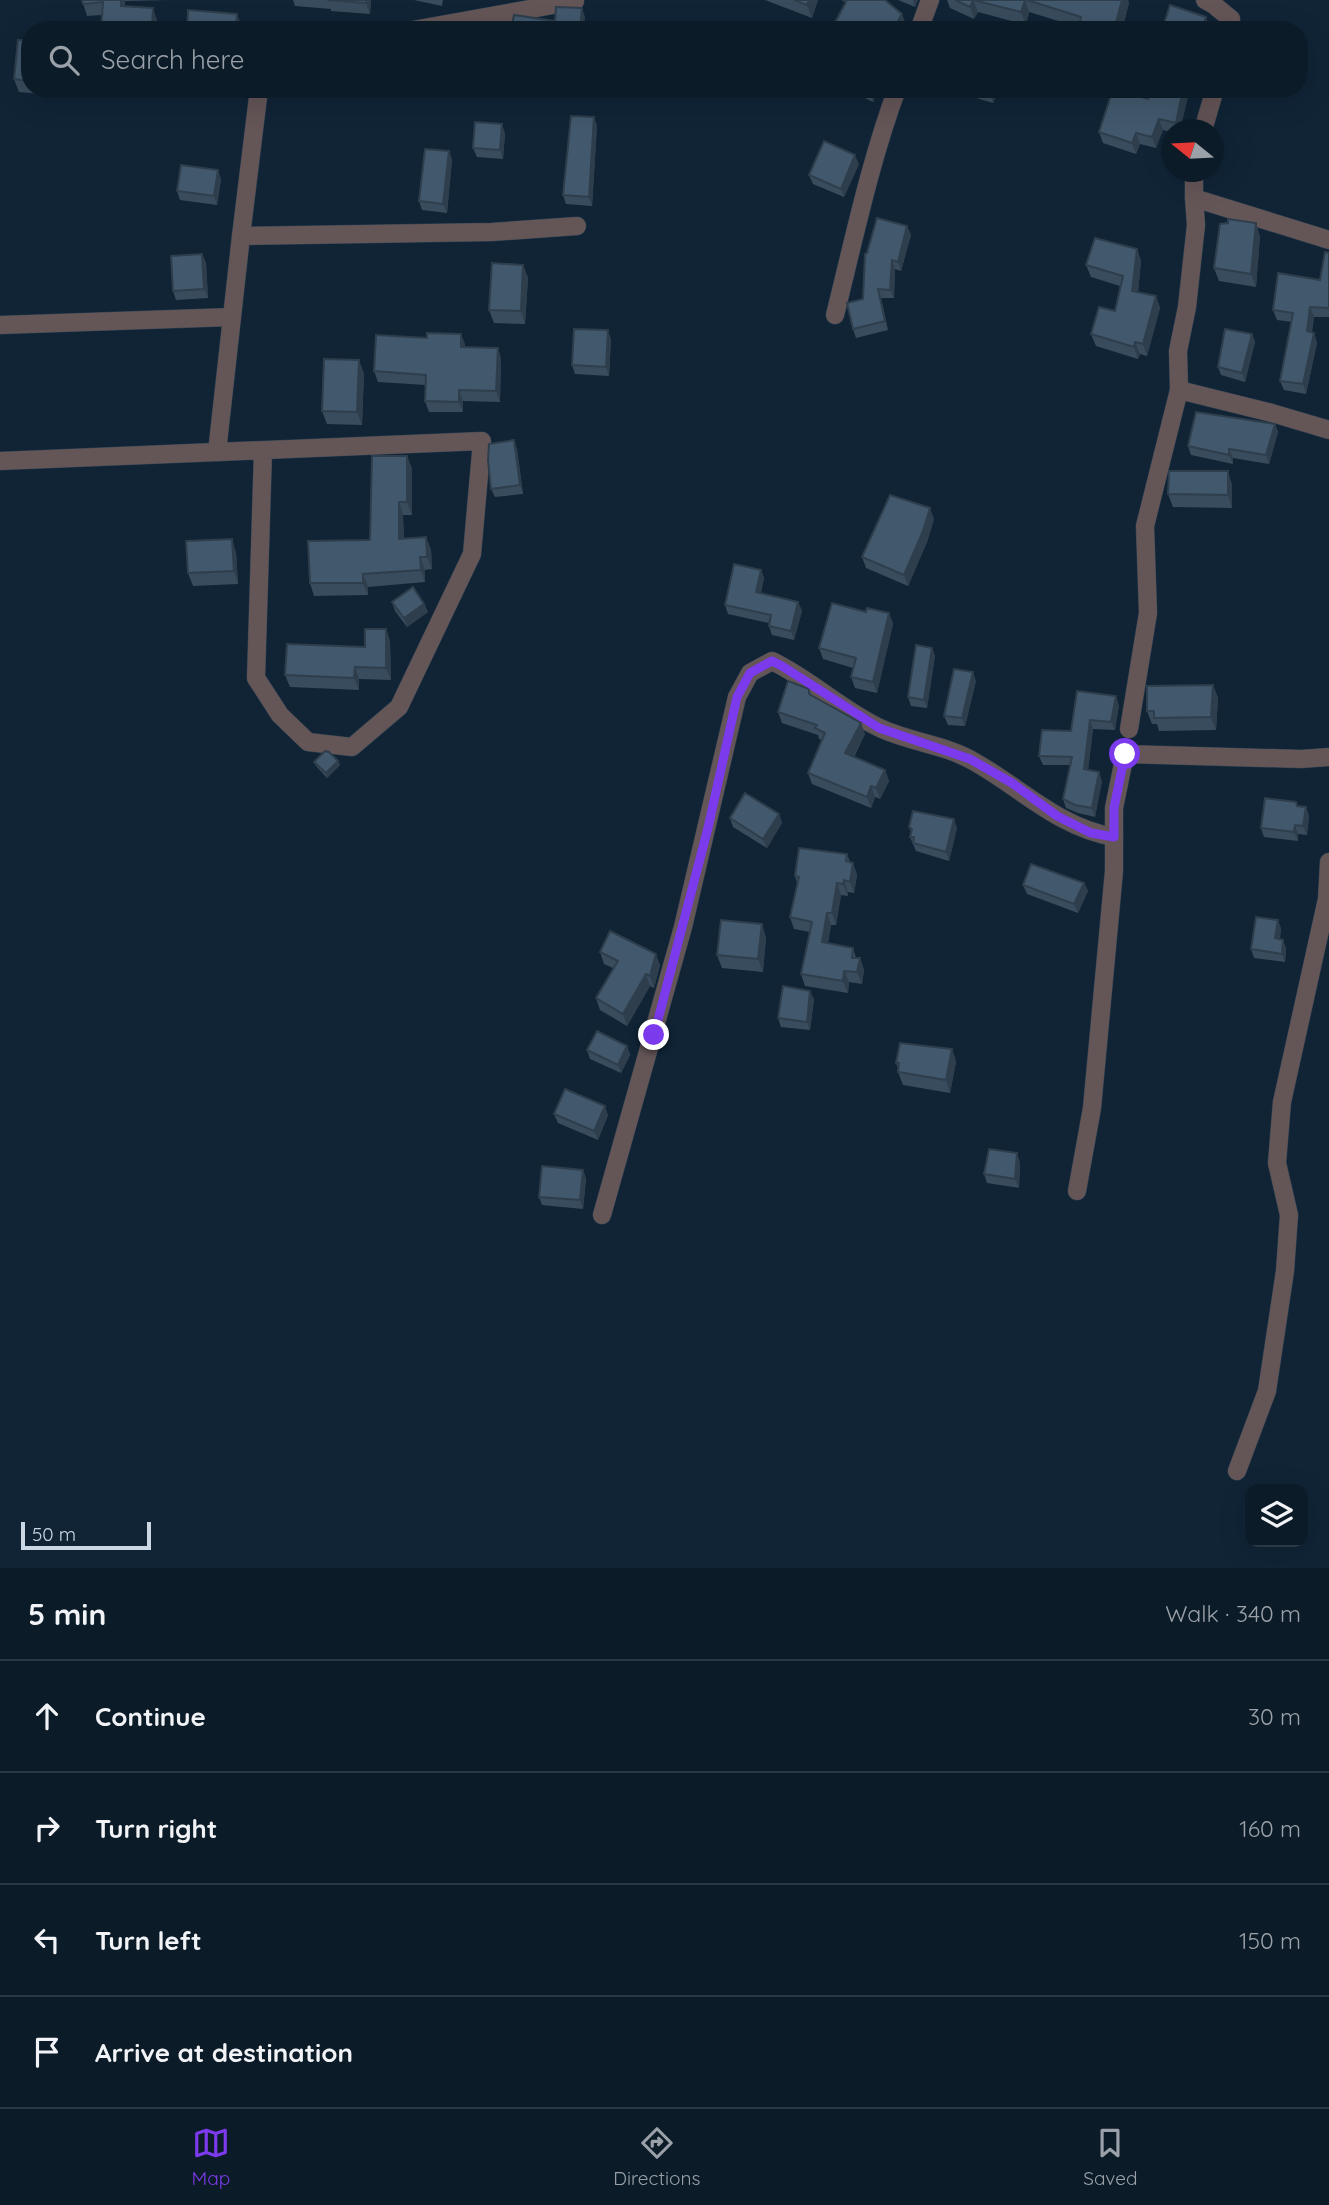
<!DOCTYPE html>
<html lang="en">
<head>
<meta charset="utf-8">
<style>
	:root { --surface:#0c1b28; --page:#152430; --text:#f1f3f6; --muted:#9aa1a8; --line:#2c3945; --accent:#7c3aed }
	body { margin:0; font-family:Quicksand,sans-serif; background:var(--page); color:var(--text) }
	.controls { position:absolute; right:21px; bottom:21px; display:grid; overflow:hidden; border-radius:14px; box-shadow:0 7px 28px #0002 }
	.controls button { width:63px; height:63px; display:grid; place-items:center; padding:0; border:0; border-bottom:2px solid var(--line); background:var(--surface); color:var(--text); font:35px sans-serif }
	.compass { position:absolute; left:1161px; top:119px; width:63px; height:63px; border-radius:50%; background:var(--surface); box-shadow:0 7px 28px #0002; rotate:288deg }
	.scale { position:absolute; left:21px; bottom:18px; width:130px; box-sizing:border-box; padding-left:7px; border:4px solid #cbd8e4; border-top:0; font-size:19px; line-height:24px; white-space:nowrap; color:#cbd8e4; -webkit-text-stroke:5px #102436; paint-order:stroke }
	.stop { position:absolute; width:21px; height:21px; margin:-16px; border:5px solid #7c3aed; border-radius:50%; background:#fff }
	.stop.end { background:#7c3aed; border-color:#fff; box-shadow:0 2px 7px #0008 }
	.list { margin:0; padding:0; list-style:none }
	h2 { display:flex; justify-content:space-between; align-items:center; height:91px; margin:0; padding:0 28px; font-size:30px }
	h2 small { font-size:23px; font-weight:400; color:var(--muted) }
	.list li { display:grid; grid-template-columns:46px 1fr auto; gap:21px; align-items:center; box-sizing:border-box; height:112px; padding:0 28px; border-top:2px solid var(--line) }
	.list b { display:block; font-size:26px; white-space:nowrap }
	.list em { font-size:23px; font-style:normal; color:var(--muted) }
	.icon { flex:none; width:38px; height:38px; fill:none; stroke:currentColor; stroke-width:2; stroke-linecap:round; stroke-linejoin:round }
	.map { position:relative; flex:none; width:1329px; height:1568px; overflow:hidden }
	.search { position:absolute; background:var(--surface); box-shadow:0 7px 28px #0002; left:21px; right:21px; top:21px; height:77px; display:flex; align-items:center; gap:18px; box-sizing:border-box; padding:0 24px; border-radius:28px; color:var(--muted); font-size:26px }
	.sheet { height:539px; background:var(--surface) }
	nav { display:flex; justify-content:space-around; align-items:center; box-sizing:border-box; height:98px; border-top:2px solid var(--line); background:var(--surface); font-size:19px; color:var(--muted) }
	nav a { display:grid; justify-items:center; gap:4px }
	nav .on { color:var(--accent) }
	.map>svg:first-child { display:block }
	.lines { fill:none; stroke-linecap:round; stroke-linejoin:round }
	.street-casing { stroke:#2e4152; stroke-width:19 }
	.street { stroke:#645557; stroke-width:18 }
	.wall { fill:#394c5d }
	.shaded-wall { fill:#2e3e4c }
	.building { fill:#42586c; stroke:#2e3e4c; stroke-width:2 }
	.route { stroke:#7c3aed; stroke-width:9 }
</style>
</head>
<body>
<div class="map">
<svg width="1329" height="1568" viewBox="0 0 1329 1568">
	<rect width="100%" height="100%" fill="#102436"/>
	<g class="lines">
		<defs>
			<g id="street">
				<path d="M1205,0L1214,5L1231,19V30"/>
				<path d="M413,30L575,1"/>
				<path d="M919,30L930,0"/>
				<path d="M1203,130L1215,89"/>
				<path d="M1194,172V198"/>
				<path d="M241,236L259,89"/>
				<path d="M835,315C854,239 870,162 897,89"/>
				<path d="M0,325L232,317"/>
				<path d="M1179,390L1272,413L1329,430"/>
				<path d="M217,452L241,236L492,232L577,226"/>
				<path d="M0,461L482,441L472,554L399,707L352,747L308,742L280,715L256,678L263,451"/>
				<path d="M1129,729L1148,613L1145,526L1179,390L1178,351L1187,307L1196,225L1194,198L1329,240"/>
				<path d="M1077,1191L1092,1108L1114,871V808L1125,754L1301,759L1329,757"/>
				<path d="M602,1215L683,927L737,697L750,673L772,661C810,679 844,712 882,729C911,742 945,745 973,761C1020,787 1059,828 1114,837"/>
				<path d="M1237,1471L1267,1391L1285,1271L1289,1215L1277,1163L1282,1102L1327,899L1329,862"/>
			</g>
		</defs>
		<use href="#street" class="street-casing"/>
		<use href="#street" class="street"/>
	</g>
	<g class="wall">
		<path d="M82,0H169L125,1V6L157,20L102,15L87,16Z"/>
		<path d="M293,0H371L370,14L331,11V9L295,6Z"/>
		<path d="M414,0H443L442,6Z"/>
		<path d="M765,0H818L812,18Z"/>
		<path d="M898,0H918L915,7Z"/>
		<path d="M947,0H1128L1129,3L1122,30H1078V27L1029,12L1026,25L978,12L974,19L950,8Z"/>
		<path d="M30,41V89H83L82,98L19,92L14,79Z"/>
		<path d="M847,89H878L873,102Z"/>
		<path d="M955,89H998L993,103L956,92Z"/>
		<path d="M1188,96L1180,130H1172V132L1163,130L1156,148L1140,144L1136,154L1103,143L1099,132L1148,99Z"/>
		<path d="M594,117L597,126L592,206L566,204L563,195Z"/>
		<path d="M505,133L503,159L477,157L473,148Z"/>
		<path d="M449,151L452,160L447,213L422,210L419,201Z"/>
		<path d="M859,164L844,197L813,184L809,175Z"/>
		<path d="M221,179L217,205L180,200L177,191Z"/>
		<path d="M907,226L911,235L901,271L895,269L894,298H881L888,330L856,338L853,329L863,299L867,253Z"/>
		<path d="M1260,236L1256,287L1219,281L1214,268Z"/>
		<path d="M1137,249L1141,261L1138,292L1156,296L1160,308L1147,356L1140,354L1138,359L1096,346L1091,334L1115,311L1120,286L1091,277L1086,265Z"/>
		<path d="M1329,253V317H1314L1312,332L1314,333L1317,343L1306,394L1284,390L1280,381L1292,322L1277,320L1273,310L1320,280Z"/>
		<path d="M202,254L206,263L208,298L176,300L173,291Z"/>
		<path d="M523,265L528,278L525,324L494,323L489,310Z"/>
		<path d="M461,334L465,347L498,348L501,359L500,402L463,401V412H429L425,401L426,385L378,382L374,371L427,338Z"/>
		<path d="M1252,334L1255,342L1245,382L1221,375L1218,367Z"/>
		<path d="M611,339L609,376L575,374L572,365Z"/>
		<path d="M364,373L362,425L327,424L322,411Z"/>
		<path d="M1275,424L1278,432L1269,464L1233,458V464L1191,455L1188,446Z"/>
		<path d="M517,449L523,494L495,497L491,489Z"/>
		<path d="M407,456L412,469V515H403L404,539L426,537L431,550L432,569L425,570V582L368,587V595L314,596L310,583L370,540Z"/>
		<path d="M1232,484V508L1173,507L1168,494Z"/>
		<path d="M934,519L927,542L908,586L866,568L862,557Z"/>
		<path d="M236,552L238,584L193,586L188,573Z"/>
		<path d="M761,570L764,578L761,593L798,602L802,611L794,640L772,635L769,626V623L728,614L725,605Z"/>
		<path d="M392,602L424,604L428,612L407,627L395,611Z"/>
		<path d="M866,612L889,613L893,624L877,693L855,688L851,677L853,668L823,659L819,648Z"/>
		<path d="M386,629L390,641L391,680L359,679V690L290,687L285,675L365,647Z"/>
		<path d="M932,648L935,656L927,708L911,706L908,697Z"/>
		<path d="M976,681L965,726L948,725L944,716Z"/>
		<path d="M1213,685L1218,698L1216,730L1159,731L1157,724H1152L1147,711Z"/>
		<path d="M809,689L812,696L865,734L854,757L885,770L889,781L880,799L875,797L871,808L812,784L808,773L822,740L819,739L818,735L782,723L778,712Z"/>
		<path d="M1119,705L1115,730L1093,729L1088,770L1102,781L1095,817L1078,813L1066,808L1063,799L1070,765H1043L1039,756L1071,731Z"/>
		<path d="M338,761L340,765L327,778L316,766L314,762Z"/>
		<path d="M1298,806L1306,807L1309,816L1307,835L1298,834V841L1264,837L1261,828Z"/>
		<path d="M779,814L782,823L767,848L733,827L730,818Z"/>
		<path d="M909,827L957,828L949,861L916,851L910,837L911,832Z"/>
		<path d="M847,854L850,862L853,863L857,875L854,893L848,892V896L841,895L836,925H831L828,943L853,948L856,958H860L864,970L862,984L849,982L848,993L805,986L801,974L810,932L794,929L790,917L797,883L795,876Z"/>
		<path d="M1084,883L1088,891L1078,913L1027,894L1023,885Z"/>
		<path d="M1278,920L1281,929L1280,939L1283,940L1286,949L1285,962L1254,958L1251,949Z"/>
		<path d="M766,937L763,972L722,968L717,955Z"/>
		<path d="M600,952L660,965L654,988L650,986L627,1026L600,1010L596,998L613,968L604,964Z"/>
		<path d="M814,999L810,1030L781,1027L778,1018Z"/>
		<path d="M627,1046L630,1055L621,1073L590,1059L587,1050Z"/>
		<path d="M952,1049L956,1062L950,1093L903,1085L898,1072V1068L896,1063Z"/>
		<path d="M554,1114L608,1115L598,1140L558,1123Z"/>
		<path d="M1020,1162L1019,1188L987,1183L984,1174Z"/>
		<path d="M583,1170L586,1179L583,1209L542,1205L539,1197Z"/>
	</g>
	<g class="shaded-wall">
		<path d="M121,0H125V17L121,6Z"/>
		<path d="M366,0H371L370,14L366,3Z"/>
		<path d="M809,0H818L812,18L807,5Z"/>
		<path d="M913,0H918L915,7Z"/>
		<path d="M973,0L978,12L974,19L970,7Z"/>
		<path d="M1025,0L1029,12L1026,25L1021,12Z"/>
		<path d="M1122,0H1128L1129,3L1122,30H1114Z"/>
		<path d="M153,8L157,20V30H152Z"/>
		<path d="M582,8L585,17L584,30H580Z"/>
		<path d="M237,14L242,27V30H236Z"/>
		<path d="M902,14L907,27L905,30H893Z"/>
		<path d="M1206,17L1209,26L1208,30H1202Z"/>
		<path d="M79,89H83L82,98Z"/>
		<path d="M868,89H878L873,102Z"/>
		<path d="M992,89H998L993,103L990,94Z"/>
		<path d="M1183,89H1186L1188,96L1180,130H1178L1176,123Z"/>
		<path d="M594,117L597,126L592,206L589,197Z"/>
		<path d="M1159,119L1163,130L1156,148L1152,137Z"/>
		<path d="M502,124L505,133L503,159L500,150Z"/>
		<path d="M1136,133L1140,144L1136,154L1132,143Z"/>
		<path d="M449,151L452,160L447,213L443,204Z"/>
		<path d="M855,155L859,164L844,197L841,189Z"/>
		<path d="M218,170L221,179L217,205L214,196Z"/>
		<path d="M1256,223L1260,236L1256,287L1251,274Z"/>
		<path d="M907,226L911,235L901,271L898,262Z"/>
		<path d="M1137,249L1141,261L1137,303L1132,291Z"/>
		<path d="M202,254L206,263L208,298L204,289Z"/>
		<path d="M892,260L895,269L894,298L890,290Z"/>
		<path d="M523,265L528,278L525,324L521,311Z"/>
		<path d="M878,289L881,298L888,330L885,321Z"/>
		<path d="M1156,296L1160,308L1147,356L1143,344Z"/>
		<path d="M1310,307L1314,317L1310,341L1307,331Z"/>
		<path d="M608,330L611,339L609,376L606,367Z"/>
		<path d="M1314,333L1317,343L1306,394L1303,384Z"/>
		<path d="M461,334L465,344V358L461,347Z"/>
		<path d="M1252,334L1255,342L1245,382L1242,373Z"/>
		<path d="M1135,342L1140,354L1138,359L1134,347Z"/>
		<path d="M498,348L501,359L500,402L496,391Z"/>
		<path d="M359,360L364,373L362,425L357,412Z"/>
		<path d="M459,390L463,401V412L459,402Z"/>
		<path d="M1275,424L1278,432L1269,464L1266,455Z"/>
		<path d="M514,440L517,449L523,494L520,485Z"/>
		<path d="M1229,449L1233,458V464L1229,455Z"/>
		<path d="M407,456L412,469V515L407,502Z"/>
		<path d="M1228,471L1232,484V508L1228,495Z"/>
		<path d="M399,502L403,515L404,552L399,539Z"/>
		<path d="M930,508L934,519L927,542L908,586L904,575Z"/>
		<path d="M426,537L431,550L432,569L427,557Z"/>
		<path d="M232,539L236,552L238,584L234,571Z"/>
		<path d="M420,557L425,570V582L421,570Z"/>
		<path d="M761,570L764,578L759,601L756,592Z"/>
		<path d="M363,574L368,587V595L363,583Z"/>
		<path d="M798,602L802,611L794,640L791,631Z"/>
		<path d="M424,604L428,612L407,627L404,618Z"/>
		<path d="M889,613L893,624L877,693L873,682Z"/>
		<path d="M386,629L390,641L391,680L386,668Z"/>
		<path d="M932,648L935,656L927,708L924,700Z"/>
		<path d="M355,667L359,679V690L354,678Z"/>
		<path d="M973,672L976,681L965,726L962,718Z"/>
		<path d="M1213,685L1218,698L1216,730L1211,717Z"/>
		<path d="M1116,696L1119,705L1115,730L1111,722Z"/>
		<path d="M1090,720L1093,729L1087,778L1084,769Z"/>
		<path d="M861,723L865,734L849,764L845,753Z"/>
		<path d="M338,761L340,765L327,778L326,773Z"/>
		<path d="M885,770L889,781L880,799L876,788Z"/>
		<path d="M1099,772L1102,781L1095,817L1092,808Z"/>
		<path d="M871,786L875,797L871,808L867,797Z"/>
		<path d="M1306,807L1309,816L1307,835L1303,826Z"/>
		<path d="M779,814L782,823L767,848L763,839Z"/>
		<path d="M954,819L957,828L949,861L946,852Z"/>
		<path d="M1295,825L1298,834V841L1294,832Z"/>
		<path d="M853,863L857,875L854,893L850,882Z"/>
		<path d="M844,880L848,892V896L843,884Z"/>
		<path d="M837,883L841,895L836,925L832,913Z"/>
		<path d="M1084,883L1088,891L1078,913L1074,904Z"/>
		<path d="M827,913L831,925L826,954L822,942Z"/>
		<path d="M1278,920L1281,929L1278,946L1275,938Z"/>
		<path d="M762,924L766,937L763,972L758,959Z"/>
		<path d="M1283,940L1286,949L1285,962L1282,954Z"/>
		<path d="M656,954L660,965L654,988L650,976Z"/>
		<path d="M860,958L864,970L862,984L857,972Z"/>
		<path d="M844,971L849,982L848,993L843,981Z"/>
		<path d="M646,974L650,986L627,1026L623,1014Z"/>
		<path d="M810,991L814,999L810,1030L807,1022Z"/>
		<path d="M627,1046L630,1055L621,1073L618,1065Z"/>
		<path d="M952,1049L956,1062L950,1093L946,1080Z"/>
		<path d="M605,1106L608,1115L598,1140L594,1131Z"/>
		<path d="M1017,1153L1020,1162L1019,1188L1015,1179Z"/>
		<path d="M583,1170L586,1179L583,1209L580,1200Z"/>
	</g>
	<g class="building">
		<path d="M82,0H121V6L153,8L152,30H101L103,2L83,4Z"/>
		<path d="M327,0H366V3Z"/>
		<path d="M794,0H809L807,5Z"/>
		<path d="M843,0H885L902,14L893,30H831L846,2Z"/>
		<path d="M955,0H973L970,7Z"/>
		<path d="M973,0H1025L1021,12Z"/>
		<path d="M1027,0H1122L1114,30H1078L1081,17Z"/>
		<path d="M1170,5L1206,17L1202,30H1162Z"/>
		<path d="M556,7L582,8L580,30H511L514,15L555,21Z"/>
		<path d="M188,10L237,14L236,30H187Z"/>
		<path d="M18,40L30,41V81L14,79Z"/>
		<path d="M974,89H992L990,94Z"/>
		<path d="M1113,89H1117L1148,99L1152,89H1183L1176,123L1159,119L1152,137L1136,133L1132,143L1099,132Z"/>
		<path d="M571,116L594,117L589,197L563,195Z"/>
		<path d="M475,122L502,124L500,150L473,148Z"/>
		<path d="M824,141L855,155L841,189L809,175Z"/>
		<path d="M425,149L449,151L443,204L419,201Z"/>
		<path d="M181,165L218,170L214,196L177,191Z"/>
		<path d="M877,218L907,226L898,262L892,260L890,290L878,289L885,321L853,329L847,303L863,299L865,254L867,253Z"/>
		<path d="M1228,219L1256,223L1251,274L1214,268L1220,224L1228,223Z"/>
		<path d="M1095,238L1137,249L1132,291L1156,296L1143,344L1135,342L1134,347L1091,334L1099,307L1115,311L1123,276L1086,265Z"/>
		<path d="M1325,252L1329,253V308L1310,307L1307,331L1314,333L1303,384L1280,381L1293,313L1273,310L1278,273L1320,280Z"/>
		<path d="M202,254L204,289L173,291L171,256Z"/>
		<path d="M492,263L523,265L521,311L489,310Z"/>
		<path d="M574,329L608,330L606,367L572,365Z"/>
		<path d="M1225,329L1252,334L1242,373L1218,367Z"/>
		<path d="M427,333L461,334V347L498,348L496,391L459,390V402L425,401L426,375L374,371L376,335L427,338Z"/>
		<path d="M324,359L359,360L357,412L322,411Z"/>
		<path d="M1196,412L1275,424L1266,455L1229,449V455L1188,446Z"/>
		<path d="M514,440L520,485L491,489L488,460L489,444Z"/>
		<path d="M372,456H407V502H399V539L426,537L427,557H420L421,570L363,574V583H310L308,541L370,540Z"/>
		<path d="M1169,471H1228V495L1168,494Z"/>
		<path d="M890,495L930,508L923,531L904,575L862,557Z"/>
		<path d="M232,539L234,571L188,573L186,541Z"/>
		<path d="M734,564L761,570L756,592L798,602L791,631L769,626L771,615L725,605Z"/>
		<path d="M413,587L424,604L404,618L392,602Z"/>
		<path d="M832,603L866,612L867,608L889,613L873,682L851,677L856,658L819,648Z"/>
		<path d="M365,629H386V668L355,667L354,678L285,675L287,644L365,647Z"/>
		<path d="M916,645L932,648L924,700L908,697Z"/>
		<path d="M954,669L973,672L962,718L944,716Z"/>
		<path d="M788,681L809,689V694L861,723L845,753L885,770L876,788L871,786L867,797L808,773L825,733L815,728L817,725L778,712Z"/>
		<path d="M1213,685L1211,717L1154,718V711H1147V686Z"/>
		<path d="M1077,691L1116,696L1111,722L1090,720L1084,769L1099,772L1092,808L1075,805L1063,799L1072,757L1039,756L1042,730L1071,731Z"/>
		<path d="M325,751L329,752L338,761L326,773L314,762Z"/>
		<path d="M745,793L779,814L763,839L730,818Z"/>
		<path d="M1265,798L1296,802L1297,806L1306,807L1303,826L1295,825L1294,832L1261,828Z"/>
		<path d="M913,811L954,819L946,852L913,843L914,837H910L912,829L909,827Z"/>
		<path d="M799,848L847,854L846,861L853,863L850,882L844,880L843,884L837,883L832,913H827L822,942L853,948L852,958H860L857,972L844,971L843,981L801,974L812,922L790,917L799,877L795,876Z"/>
		<path d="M1031,864L1084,883L1074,904L1023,885Z"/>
		<path d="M1256,917L1278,920L1275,938L1283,940L1282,954L1251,949Z"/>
		<path d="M721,920L762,924L758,959L717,955Z"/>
		<path d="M610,931L656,954L650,976L646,974L623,1014L596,998L618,961L600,952Z"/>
		<path d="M783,986L810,991L807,1022L778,1018Z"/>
		<path d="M597,1031L627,1046L618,1065L587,1050Z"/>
		<path d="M900,1043L952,1049L946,1080L898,1072L899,1063H896Z"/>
		<path d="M565,1089L605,1106L594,1131L554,1114Z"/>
		<path d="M989,1149L1017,1153L1015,1179L984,1174Z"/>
		<path d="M542,1166L583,1170L580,1200L539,1197Z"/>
	</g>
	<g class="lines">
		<path class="route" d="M654,1035L708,828L737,697L750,673L772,661L782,666L879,728L970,759L1012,783L1057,816L1091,833L1114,837V808L1125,754"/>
	</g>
</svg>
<div class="controls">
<button><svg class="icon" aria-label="layers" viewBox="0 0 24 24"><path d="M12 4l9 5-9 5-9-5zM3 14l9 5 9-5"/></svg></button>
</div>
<svg class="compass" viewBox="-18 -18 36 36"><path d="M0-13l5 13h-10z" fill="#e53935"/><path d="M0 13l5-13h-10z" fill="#9aa1a8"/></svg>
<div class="scale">50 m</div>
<div class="stop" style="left:1125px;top:754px"></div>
<div class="stop end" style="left:654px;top:1035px"></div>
<div class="search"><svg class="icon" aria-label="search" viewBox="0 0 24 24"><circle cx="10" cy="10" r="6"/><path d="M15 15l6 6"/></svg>Search here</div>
</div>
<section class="sheet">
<h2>5 min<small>Walk · 340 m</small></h2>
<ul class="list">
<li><svg class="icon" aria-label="ahead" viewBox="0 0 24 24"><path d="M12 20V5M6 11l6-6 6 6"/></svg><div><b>Continue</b></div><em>30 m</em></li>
<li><svg class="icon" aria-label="right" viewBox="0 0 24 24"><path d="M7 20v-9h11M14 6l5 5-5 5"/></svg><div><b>Turn right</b></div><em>160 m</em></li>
<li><svg class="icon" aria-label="left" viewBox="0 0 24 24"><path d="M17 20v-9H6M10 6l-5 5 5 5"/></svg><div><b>Turn left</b></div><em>150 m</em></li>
<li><svg class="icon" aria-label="arrive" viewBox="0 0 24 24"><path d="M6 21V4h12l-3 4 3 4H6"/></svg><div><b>Arrive at destination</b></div></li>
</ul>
</section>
<nav>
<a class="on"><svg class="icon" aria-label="map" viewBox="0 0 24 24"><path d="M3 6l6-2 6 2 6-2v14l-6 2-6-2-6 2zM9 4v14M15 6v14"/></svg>Map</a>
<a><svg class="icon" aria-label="directions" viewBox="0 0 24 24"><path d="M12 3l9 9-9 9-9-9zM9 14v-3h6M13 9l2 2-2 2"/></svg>Directions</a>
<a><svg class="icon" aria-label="saved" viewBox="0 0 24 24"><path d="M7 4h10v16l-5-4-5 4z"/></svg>Saved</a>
</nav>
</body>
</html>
